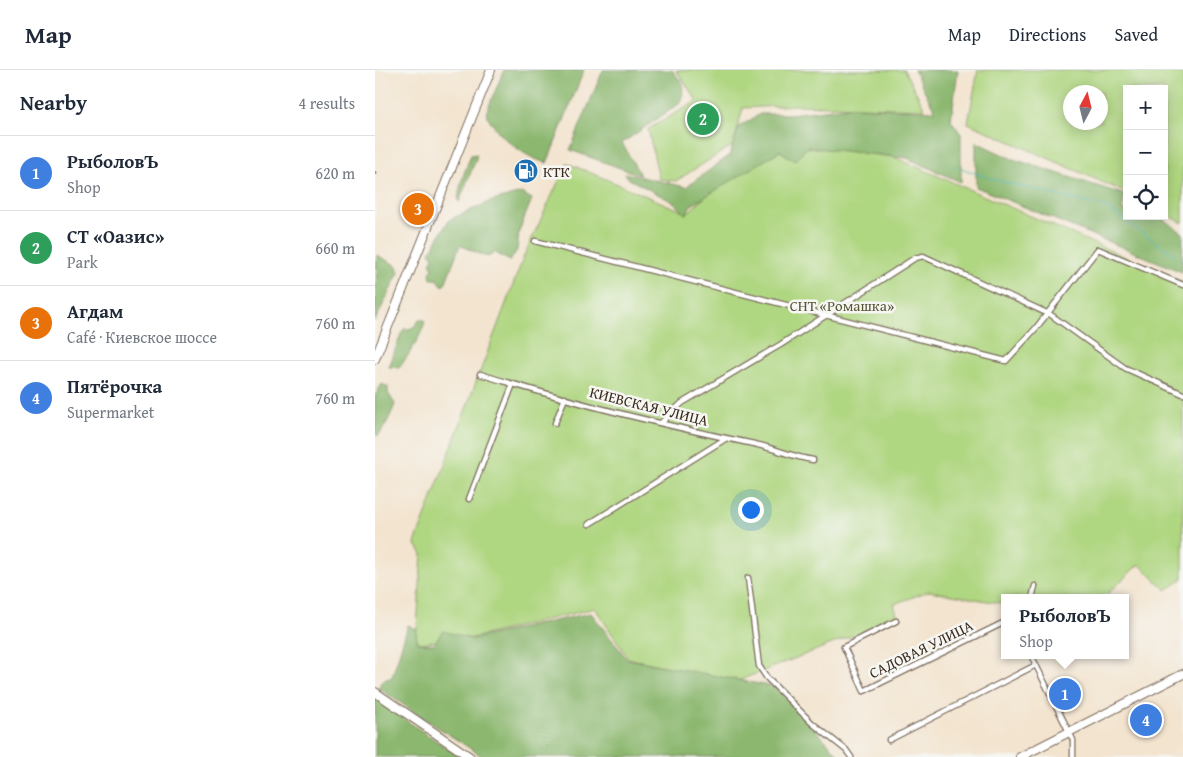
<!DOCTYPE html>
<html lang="en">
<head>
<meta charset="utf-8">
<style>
	:root { --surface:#fff; --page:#f2f2f3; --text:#1f2937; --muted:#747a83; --line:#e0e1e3; --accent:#ea580c }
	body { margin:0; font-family:"Gentium Book Plus",serif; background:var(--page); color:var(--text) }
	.controls { position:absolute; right:15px; top:15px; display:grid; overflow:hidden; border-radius:0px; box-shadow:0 2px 12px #0003 }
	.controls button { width:45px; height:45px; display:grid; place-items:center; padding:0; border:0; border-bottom:1px solid var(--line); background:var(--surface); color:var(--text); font:25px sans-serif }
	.compass { position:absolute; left:688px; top:15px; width:45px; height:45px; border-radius:50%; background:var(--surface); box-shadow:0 2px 12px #0003; rotate:7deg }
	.you { position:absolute; left:375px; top:439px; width:18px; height:18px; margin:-12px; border:4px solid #fff; border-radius:50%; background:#1a73e8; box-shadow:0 0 0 8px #1a73e833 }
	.badge { display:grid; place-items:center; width:32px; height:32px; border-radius:50%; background:var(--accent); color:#fff; font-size:16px; font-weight:700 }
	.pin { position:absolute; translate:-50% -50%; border:2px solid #fff; box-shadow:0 1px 5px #0006 }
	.popup { position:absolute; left:626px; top:524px; width:128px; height:65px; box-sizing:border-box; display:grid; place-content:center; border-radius:0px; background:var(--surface); filter:drop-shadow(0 1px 4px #0005); font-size:16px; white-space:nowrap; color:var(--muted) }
	.popup b { font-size:19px; color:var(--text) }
	.popup::after { content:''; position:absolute; left:50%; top:100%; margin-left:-10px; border:10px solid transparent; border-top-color:var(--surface) }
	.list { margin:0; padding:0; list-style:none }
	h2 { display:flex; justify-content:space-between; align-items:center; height:65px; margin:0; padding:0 20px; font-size:21px }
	h2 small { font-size:16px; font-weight:400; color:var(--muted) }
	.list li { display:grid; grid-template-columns:32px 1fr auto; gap:15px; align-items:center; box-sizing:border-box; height:75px; padding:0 20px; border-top:1px solid var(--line) }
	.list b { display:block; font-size:19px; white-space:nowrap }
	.list p { margin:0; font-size:16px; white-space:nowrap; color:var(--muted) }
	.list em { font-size:16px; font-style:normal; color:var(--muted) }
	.icon { flex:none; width:28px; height:28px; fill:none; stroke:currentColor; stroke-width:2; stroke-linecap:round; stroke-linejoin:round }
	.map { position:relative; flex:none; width:808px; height:687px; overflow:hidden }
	header { display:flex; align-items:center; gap:30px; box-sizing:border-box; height:70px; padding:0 25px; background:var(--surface); border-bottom:1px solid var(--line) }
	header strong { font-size:24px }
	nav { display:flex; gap:28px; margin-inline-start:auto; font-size:18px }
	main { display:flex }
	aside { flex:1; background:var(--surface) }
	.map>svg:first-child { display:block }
	.green { fill:#afd680; stroke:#75804f; fill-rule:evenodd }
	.forest { fill:#8bb76e; stroke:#637046 }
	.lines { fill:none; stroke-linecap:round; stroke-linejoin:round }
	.stream { stroke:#47b6c1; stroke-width:1 }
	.minor-casing { stroke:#7b6b5c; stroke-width:7 }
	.primary-casing { stroke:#7b6b5c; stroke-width:10 }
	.trunk-casing { stroke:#7b6b5c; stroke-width:10 }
	.minor { stroke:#fff; stroke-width:4.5 }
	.primary { stroke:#fff; stroke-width:8 }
	.trunk { stroke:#fff; stroke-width:8 }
	.rail-casing { stroke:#3b2a1e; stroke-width:3 }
	.rail { stroke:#f6f6f2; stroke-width:1; stroke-dasharray:4; stroke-linecap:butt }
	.labels { text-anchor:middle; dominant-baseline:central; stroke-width:5; stroke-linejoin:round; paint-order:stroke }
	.poi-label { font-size:15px; fill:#3b2a1e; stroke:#f6f6f2; text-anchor:start }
	.park-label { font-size:15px; fill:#585536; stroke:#f6f6f2 }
	.street-label { font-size:15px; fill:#3b2a1e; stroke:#f6f6f2 }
</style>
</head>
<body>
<header>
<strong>Map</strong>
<nav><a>Map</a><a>Directions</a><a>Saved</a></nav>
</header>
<main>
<aside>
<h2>Nearby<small>4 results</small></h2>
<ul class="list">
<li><span class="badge" style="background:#3f7fe0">1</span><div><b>РыболовЪ</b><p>Shop</p></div><em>620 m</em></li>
<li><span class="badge" style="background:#2e9e5b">2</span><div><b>СТ «Оазис»</b><p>Park</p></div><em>660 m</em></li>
<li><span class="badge" style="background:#e8710a">3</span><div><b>Агдам</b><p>Café · Киевское шоссе</p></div><em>760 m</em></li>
<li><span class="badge" style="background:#3f7fe0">4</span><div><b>Пятёрочка</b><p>Supermarket</p></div><em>760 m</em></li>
</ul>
</aside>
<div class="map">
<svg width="808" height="687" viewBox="0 0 808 687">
	<rect width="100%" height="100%" fill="#f6f6f2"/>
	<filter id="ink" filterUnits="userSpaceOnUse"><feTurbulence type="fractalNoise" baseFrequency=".02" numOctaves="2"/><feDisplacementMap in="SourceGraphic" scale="10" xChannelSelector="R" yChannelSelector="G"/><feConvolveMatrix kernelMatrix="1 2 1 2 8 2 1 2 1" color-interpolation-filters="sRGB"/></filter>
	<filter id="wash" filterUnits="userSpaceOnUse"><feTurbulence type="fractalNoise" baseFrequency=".0096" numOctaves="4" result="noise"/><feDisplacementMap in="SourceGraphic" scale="20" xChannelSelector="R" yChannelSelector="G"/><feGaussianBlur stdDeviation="1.12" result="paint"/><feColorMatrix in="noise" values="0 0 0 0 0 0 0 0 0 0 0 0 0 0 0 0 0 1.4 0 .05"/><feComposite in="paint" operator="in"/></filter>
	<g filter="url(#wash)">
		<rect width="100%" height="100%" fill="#f3e4cf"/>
		<g class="green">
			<path d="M301,0H529L550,39L422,35L368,38L358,75L301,111L284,109L273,59L322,31Z"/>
			<path d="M603,0H808V153L789,143V19H752V123L593,53ZM696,22H726V52H696Z"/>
			<path d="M441,77L519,87L808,212V509L791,520L764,494L728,528H630V534L554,521L519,534L523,548L360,612L253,588L220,538L97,568L41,573L47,484L40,473L149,186L192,93L312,143L378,84Z"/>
		</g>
		<g class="forest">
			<path d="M129,0H209L172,93C148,87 121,65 111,43Z"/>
			<path d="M228,0H297L308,14L307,32L247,73L265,105L195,80Z"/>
			<path d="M539,0H583L576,50L586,64V112L532,88L432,77L420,91L405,81L315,136L311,145L300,133L254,109L249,103L311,117L354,86L364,57L385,44H415L476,37L560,41Z"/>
			<path d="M601,72L635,88L750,125L747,140L752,142V146H783L808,163L807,202L601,117Z"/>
			<path d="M102,84L101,89L84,132C81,123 92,95 96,85Z"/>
			<path d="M146,123L157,129L144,161L142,180L135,191L119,182L112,187L85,175L70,214L68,216L62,209H56L55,203L58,198L55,193L58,187L55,182L74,150L114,132Z"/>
			<path d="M2,185L22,196L24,202L0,251Z"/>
			<path d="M44,250H50C49,262 32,288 24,298L14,297L26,264L29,259C37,259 40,257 44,250Z"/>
			<path d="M7,314L13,317V323L20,334C17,343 9,359 3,366L0,364V326Z"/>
			<path d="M216,543L252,589L400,617L466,687H108L3,618L7,611L17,607L33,555L41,559L42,573L59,574L68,561L97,569Z"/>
			<path d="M0,629L85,687H0Z"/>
		</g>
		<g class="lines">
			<path class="stream" d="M580,96L617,109L732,138L808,191"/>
		</g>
	</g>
	<g filter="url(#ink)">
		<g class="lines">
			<defs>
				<g id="minor">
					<path d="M160,171L631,291L661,258L723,179L808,215"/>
					<path d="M105,304C195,332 287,355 379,374C399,378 417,387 438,390"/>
					<path d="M287,352L307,333L405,275L540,188L548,186L676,245L750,298L808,324"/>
					<path d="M180,353L190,328"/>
					<path d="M94,429L138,314"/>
					<path d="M214,454L350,369"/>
					<path d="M373,508L384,596L392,608L437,653L471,680L476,687"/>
					<path d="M657,528L660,516"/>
					<path d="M521,551L469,577L489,621L630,552"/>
					<path d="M656,585L698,670V687"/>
					<path d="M514,670L661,595"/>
				</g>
				<path id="primary" d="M0,622L95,687"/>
				<g id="trunk">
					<path d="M0,289L116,0"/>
					<path d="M645,687L808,604"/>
				</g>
			</defs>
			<use href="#minor" class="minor-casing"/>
			<use href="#primary" class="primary-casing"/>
			<use href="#trunk" class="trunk-casing"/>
			<use href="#minor" class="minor"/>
			<use href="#primary" class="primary"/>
			<use href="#trunk" class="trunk"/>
			<defs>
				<path id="rail" d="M0,103H1"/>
			</defs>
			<use href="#rail" class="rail-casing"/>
			<use href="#rail" class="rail"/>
		</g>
	</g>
	<defs>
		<symbol id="fuel-disc" viewBox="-11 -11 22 22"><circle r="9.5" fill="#1f6fb2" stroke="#f6f6f2"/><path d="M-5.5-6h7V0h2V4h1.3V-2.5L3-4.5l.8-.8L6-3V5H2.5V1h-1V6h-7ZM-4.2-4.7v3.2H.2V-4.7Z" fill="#fff"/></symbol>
	</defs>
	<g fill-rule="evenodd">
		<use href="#fuel-disc" x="137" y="87" width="28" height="28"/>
	</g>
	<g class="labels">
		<g class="poi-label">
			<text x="168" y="101">КТК</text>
		</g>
		<g class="park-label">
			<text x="467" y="235">СНТ «Ромашка»</text>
		</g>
		<g class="street-label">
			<text transform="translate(274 336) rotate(14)">КИЕВСКАЯ УЛИЦА</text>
			<text transform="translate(546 579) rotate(-26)">САДОВАЯ УЛИЦА</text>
		</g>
	</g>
</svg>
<div class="controls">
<button>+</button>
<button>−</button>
<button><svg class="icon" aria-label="locate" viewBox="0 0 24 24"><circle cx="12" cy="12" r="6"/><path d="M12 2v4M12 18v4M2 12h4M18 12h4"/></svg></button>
</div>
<svg class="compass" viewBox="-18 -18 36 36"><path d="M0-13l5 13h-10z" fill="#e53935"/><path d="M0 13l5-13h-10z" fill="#747a83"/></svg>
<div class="you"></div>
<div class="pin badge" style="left:690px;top:624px;background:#3f7fe0">1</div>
<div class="popup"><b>РыболовЪ</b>Shop</div>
<div class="pin badge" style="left:328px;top:49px;background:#2e9e5b">2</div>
<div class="pin badge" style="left:43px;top:139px;background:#e8710a">3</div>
<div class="pin badge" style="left:771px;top:650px;background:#3f7fe0">4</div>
</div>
</main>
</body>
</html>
